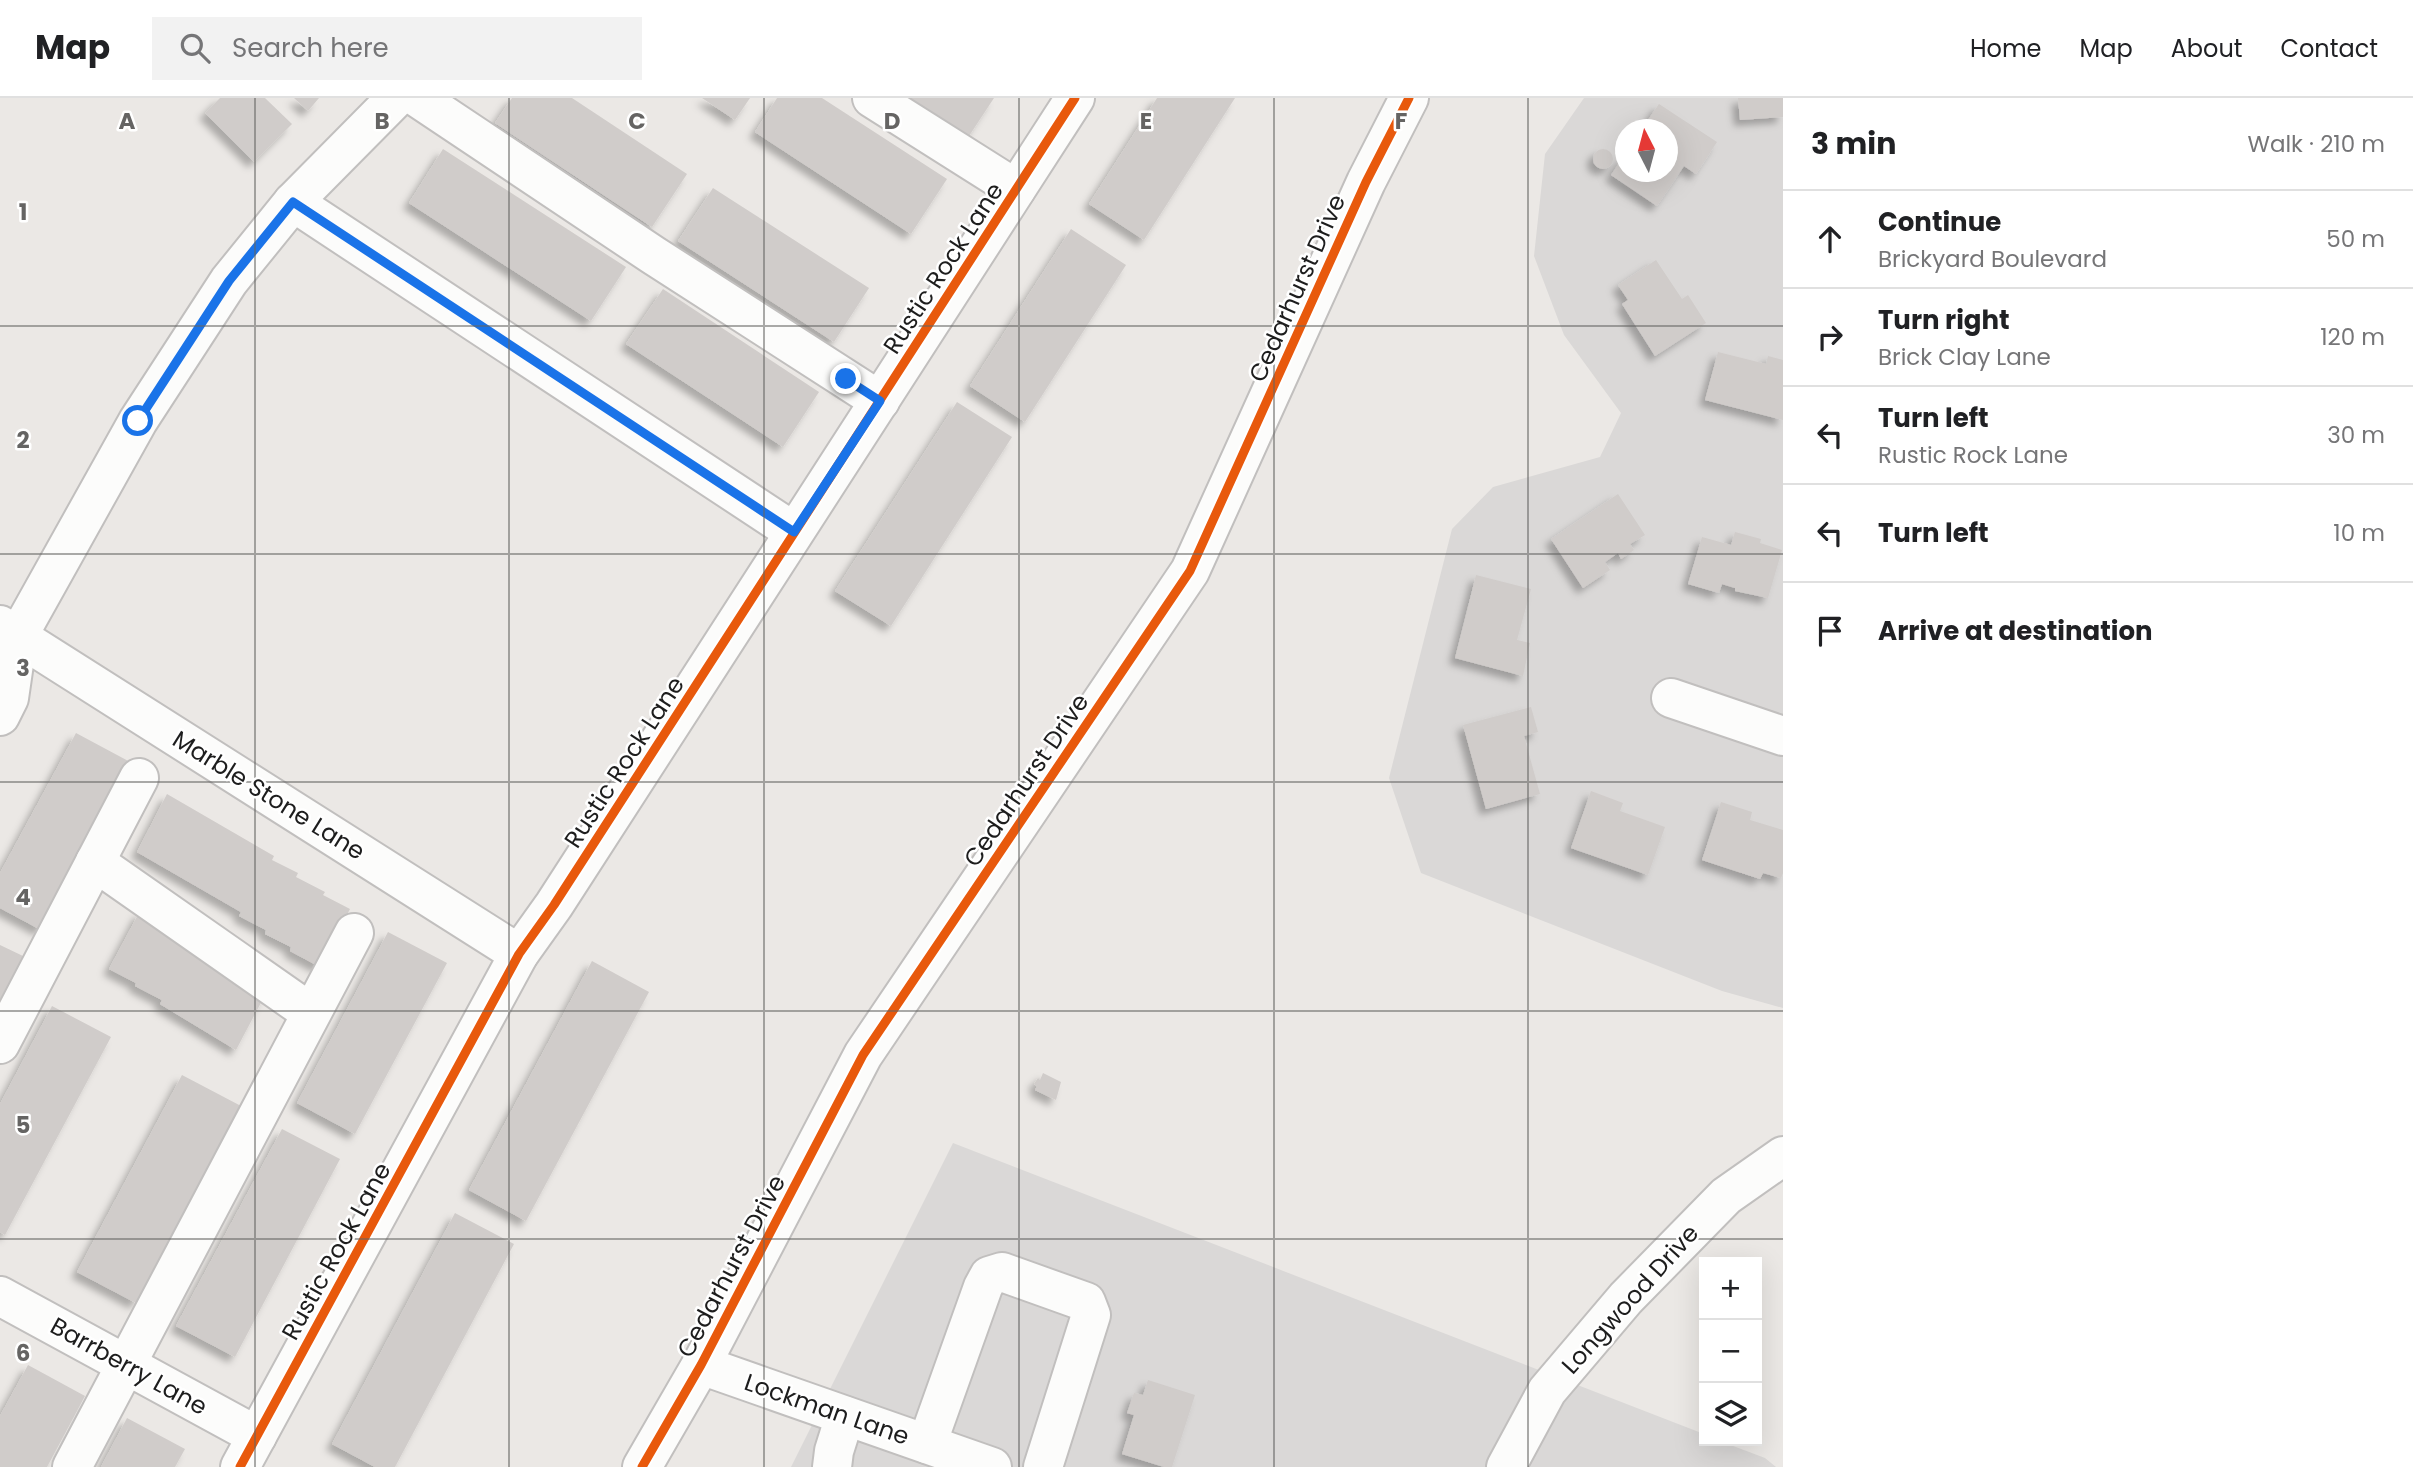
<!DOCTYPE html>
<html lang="en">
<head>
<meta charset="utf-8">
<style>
	:root { --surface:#fff; --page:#f2f2f2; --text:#202124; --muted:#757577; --line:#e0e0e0 }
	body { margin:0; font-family:Poppins,sans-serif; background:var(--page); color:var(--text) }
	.controls { position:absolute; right:21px; bottom:21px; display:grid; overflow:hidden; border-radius:0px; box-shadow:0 7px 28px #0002 }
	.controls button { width:63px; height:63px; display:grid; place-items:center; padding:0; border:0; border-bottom:2px solid var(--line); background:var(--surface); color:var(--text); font:35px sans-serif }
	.compass { position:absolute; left:1615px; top:21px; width:63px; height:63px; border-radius:50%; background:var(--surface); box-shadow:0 7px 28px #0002; rotate:354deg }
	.stop { position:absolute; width:21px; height:21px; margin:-16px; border:5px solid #1a73e8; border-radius:50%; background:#fff }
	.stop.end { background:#1a73e8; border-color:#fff; box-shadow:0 2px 7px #0008 }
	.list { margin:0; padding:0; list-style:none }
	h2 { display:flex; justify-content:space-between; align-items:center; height:91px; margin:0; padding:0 28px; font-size:30px }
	h2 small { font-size:23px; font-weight:400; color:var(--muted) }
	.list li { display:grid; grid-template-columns:46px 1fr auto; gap:21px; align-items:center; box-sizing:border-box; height:98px; padding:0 28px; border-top:2px solid var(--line) }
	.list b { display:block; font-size:26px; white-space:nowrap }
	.list p { margin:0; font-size:23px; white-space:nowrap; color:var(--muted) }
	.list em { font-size:23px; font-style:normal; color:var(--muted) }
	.icon { flex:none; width:38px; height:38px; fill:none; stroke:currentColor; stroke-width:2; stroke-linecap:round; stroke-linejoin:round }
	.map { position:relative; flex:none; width:1783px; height:1369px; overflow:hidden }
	header { display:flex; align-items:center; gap:42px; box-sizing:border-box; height:98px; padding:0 35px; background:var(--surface); border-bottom:2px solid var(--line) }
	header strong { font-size:33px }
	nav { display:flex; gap:38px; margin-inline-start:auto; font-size:24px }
	.search { width:490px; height:63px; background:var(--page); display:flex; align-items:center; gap:18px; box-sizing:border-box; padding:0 24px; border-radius:0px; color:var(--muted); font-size:26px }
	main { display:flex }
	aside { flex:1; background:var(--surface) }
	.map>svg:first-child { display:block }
	.residential { fill:#dad8d7; fill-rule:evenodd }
	.building { fill:#d0ccca; filter:url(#shadow) }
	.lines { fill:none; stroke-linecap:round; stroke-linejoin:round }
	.minor-casing { stroke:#c1bfbe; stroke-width:42 }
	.minor { stroke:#fcfcfb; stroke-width:38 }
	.cycleway-casing { stroke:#fff; stroke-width:13 }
	.cycleway { stroke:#e8590c; stroke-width:9 }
	.route { stroke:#1a73e8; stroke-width:9 }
	.grid { fill:none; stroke:#656463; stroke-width:2; stroke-opacity:0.55 }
	.labels { text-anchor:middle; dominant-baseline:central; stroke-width:5; stroke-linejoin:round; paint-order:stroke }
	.street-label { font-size:24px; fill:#1d1d1d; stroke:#fff }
	.grid-label { font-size:23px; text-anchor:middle; font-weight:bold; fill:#656463; stroke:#fff; stroke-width:5; stroke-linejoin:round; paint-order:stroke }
</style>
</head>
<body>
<header>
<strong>Map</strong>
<div class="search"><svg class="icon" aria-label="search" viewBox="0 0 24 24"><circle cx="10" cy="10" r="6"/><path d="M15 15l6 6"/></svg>Search here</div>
<nav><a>Home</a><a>Map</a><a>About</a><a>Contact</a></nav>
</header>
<main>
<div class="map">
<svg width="1783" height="1369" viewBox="0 0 1783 1369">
	<defs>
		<filter id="shadow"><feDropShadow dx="-6" dy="6" stdDeviation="3.5" flood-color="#0004"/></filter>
	</defs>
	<rect width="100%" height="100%" fill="#ebe8e5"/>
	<g class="residential">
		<path d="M1584,0H1783V910L1722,893L1421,775L1389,680L1452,431L1493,389L1600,359L1621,315L1564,237L1534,158L1545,56ZM1626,32H1668V74H1626Z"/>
		<path d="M953,1045L1704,1336V1343H1720L1765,1360L1776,1369H791Z"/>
	</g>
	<g class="building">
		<path d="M220,0H265L292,26L254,64L205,15Z"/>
		<path d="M294,0H319L308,13Z"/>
		<path d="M512,0H572L687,76L652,129L495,25Z"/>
		<path d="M702,0H750L735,22Z"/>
		<path d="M777,0H822L947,81L911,136L755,34Z"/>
		<path d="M910,0H994L969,38Z"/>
		<path d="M1157,0H1235L1144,142L1089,106Z"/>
		<path d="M1738,0H1783V19L1740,22Z"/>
		<path d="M1659,6L1717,44L1696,76L1684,68L1657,108L1611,77L1626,55V74H1668V32H1641Z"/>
		<path d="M443,51L626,169L591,223L409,105Z"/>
		<circle cx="1603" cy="61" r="10"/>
		<path d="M713,90L869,190L834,244L678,143Z"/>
		<path d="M1071,131L1126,167L1025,324L970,288Z"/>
		<path d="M1656,162L1682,201L1688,197L1706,225L1655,258L1622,206L1628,202L1618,187Z"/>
		<path d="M663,191L819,294L783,349L626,246Z"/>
		<path d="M1718,254L1766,266L1768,258L1783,262V322L1705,302Z"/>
		<path d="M957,304L1012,339L891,528L835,493Z"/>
		<path d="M1618,396L1645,437L1630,446L1634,452L1621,461L1618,455L1605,464L1610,472L1583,490L1551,441Z"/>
		<path d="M1735,434L1761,441L1760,445L1782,452L1768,500L1735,493V490L1722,486L1719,495L1688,486L1702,439L1731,447Z"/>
		<path d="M1476,477L1531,491L1517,542L1530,545L1523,578L1455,560Z"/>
		<path d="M1531,609L1538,634L1524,638L1540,696L1486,711L1463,627Z"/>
		<path d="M76,635L132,665L41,832L0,810V775Z"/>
		<path d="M1591,693L1623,705L1620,713L1665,729L1648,777L1571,750Z"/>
		<path d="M167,696L274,758L272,762L298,775L296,779L325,794L323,797L350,811L320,869L290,853L291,849L265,836L266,832L239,818L241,814L137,754Z"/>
		<path d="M1721,704L1752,714L1750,722L1783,732V775L1781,780L1763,775L1760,781L1702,762Z"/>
		<path d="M140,813L266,895L236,952L160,906L162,902L135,888L136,885L109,871Z"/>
		<path d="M388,834L447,865L355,1036L297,1005Z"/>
		<path d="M0,847L23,858L0,902Z"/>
		<path d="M592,863L649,894L526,1123L469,1092Z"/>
		<path d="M52,908L111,939L5,1137L0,1134V1006Z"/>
		<path d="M1043,975L1061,984L1056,1002L1035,992L1037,988L1034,986L1038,980L1040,982Z"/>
		<path d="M182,977L241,1008L136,1205L77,1174Z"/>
		<path d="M282,1031L340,1061L235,1259L176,1228Z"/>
		<path d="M455,1115L514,1146L395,1369H375L332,1346Z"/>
		<path d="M28,1267L85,1298L47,1369H0V1318Z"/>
		<path d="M1148,1282L1195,1297L1172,1369H1164L1122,1356L1134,1317L1127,1315L1134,1295L1143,1297Z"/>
		<path d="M127,1320L185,1351L175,1369H101Z"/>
	</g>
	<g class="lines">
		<defs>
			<g id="minor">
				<path d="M418,0L653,157L880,303"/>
				<path d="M872,0L1016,91"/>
				<path d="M293,104L794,434"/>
				<path d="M0,527L519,856"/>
				<path d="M0,554L18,538L138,323L229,183L293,104L396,0"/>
				<path d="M1671,600L1783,638"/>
				<path d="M0,618L9,600L18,538"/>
				<path d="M95,764L311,915"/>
				<path d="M0,946L139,680"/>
				<path d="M0,1198L257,1338"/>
				<path d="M701,1267L992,1369"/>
				<path d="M927,1346L983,1189L989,1178L1002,1174L1086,1204L1091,1217L1043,1369"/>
				<path d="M72,1369L354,835"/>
				<path d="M240,1369L519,856L554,807L1075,0"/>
				<path d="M642,1369L701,1267L863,957L1190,473L1366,84L1409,0"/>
				<path d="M832,1369L834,1353L845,1318"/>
				<path d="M1506,1369L1547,1293L1626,1200L1726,1098L1783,1058"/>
			</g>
		</defs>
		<use href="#minor" class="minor-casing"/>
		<use href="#minor" class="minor"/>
		<defs>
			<g id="cycleway">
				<path d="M240,1369L519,856L554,807L1075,0"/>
				<path d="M642,1369L701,1267L863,957L1190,473L1366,84L1409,0"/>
			</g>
		</defs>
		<use href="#cycleway" class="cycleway-casing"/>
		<use href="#cycleway" class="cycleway"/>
	</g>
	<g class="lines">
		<path class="route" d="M138,323L229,183L293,104L794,434L880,303L846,281"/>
	</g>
	<path class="grid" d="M255,0V1369M509,0V1369M764,0V1369M1019,0V1369M1274,0V1369M1528,0V1369M0,228H1783M0,456H1783M0,684H1783M0,913H1783M0,1141H1783"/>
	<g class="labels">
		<g class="street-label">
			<text transform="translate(943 170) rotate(-57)">Rustic Rock Lane</text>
			<text transform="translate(1297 190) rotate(-66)">Cedarhurst Drive</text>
			<text transform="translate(624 664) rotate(-57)">Rustic Rock Lane</text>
			<text transform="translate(1026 682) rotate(-56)">Cedarhurst Drive</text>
			<text transform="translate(269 697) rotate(32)">Marble Stone Lane</text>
			<text transform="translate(336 1153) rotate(-61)">Rustic Rock Lane</text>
			<text transform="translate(731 1168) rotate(-62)">Cedarhurst Drive</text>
			<text transform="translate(1630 1201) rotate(-48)">Longwood Drive</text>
			<text transform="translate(129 1268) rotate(29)">Barrberry Lane</text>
			<text transform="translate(827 1311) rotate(19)">Lockman Lane</text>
		</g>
	</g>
	<g class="grid-label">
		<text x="127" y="31">A</text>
		<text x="382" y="31">B</text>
		<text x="637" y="31">C</text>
		<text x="892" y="31">D</text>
		<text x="1146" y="31">E</text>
		<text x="1401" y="31">F</text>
		<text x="23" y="122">1</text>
		<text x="23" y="350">2</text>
		<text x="23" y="578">3</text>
		<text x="23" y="807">4</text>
		<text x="23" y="1035">5</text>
		<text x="23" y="1263">6</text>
	</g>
</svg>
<div class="controls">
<button>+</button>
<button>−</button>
<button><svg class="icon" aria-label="layers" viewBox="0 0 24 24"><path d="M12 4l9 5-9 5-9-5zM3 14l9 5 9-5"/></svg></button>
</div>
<svg class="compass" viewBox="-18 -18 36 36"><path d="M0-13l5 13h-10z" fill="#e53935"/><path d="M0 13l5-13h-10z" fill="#757577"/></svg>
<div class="stop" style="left:138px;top:323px"></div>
<div class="stop end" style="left:846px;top:281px"></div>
</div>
<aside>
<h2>3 min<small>Walk · 210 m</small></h2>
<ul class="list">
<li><svg class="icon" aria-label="ahead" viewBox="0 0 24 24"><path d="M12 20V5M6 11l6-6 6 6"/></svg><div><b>Continue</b><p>Brickyard Boulevard</p></div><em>50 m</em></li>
<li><svg class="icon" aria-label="right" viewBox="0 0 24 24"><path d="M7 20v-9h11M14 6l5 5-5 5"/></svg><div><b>Turn right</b><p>Brick Clay Lane</p></div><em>120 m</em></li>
<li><svg class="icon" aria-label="left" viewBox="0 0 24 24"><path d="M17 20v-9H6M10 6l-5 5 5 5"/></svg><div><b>Turn left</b><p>Rustic Rock Lane</p></div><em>30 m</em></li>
<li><svg class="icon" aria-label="left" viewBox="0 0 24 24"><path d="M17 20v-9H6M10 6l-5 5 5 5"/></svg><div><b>Turn left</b></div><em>10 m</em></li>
<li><svg class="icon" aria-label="arrive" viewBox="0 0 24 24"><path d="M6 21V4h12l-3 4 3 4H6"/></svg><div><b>Arrive at destination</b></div></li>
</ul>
</aside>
</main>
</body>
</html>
